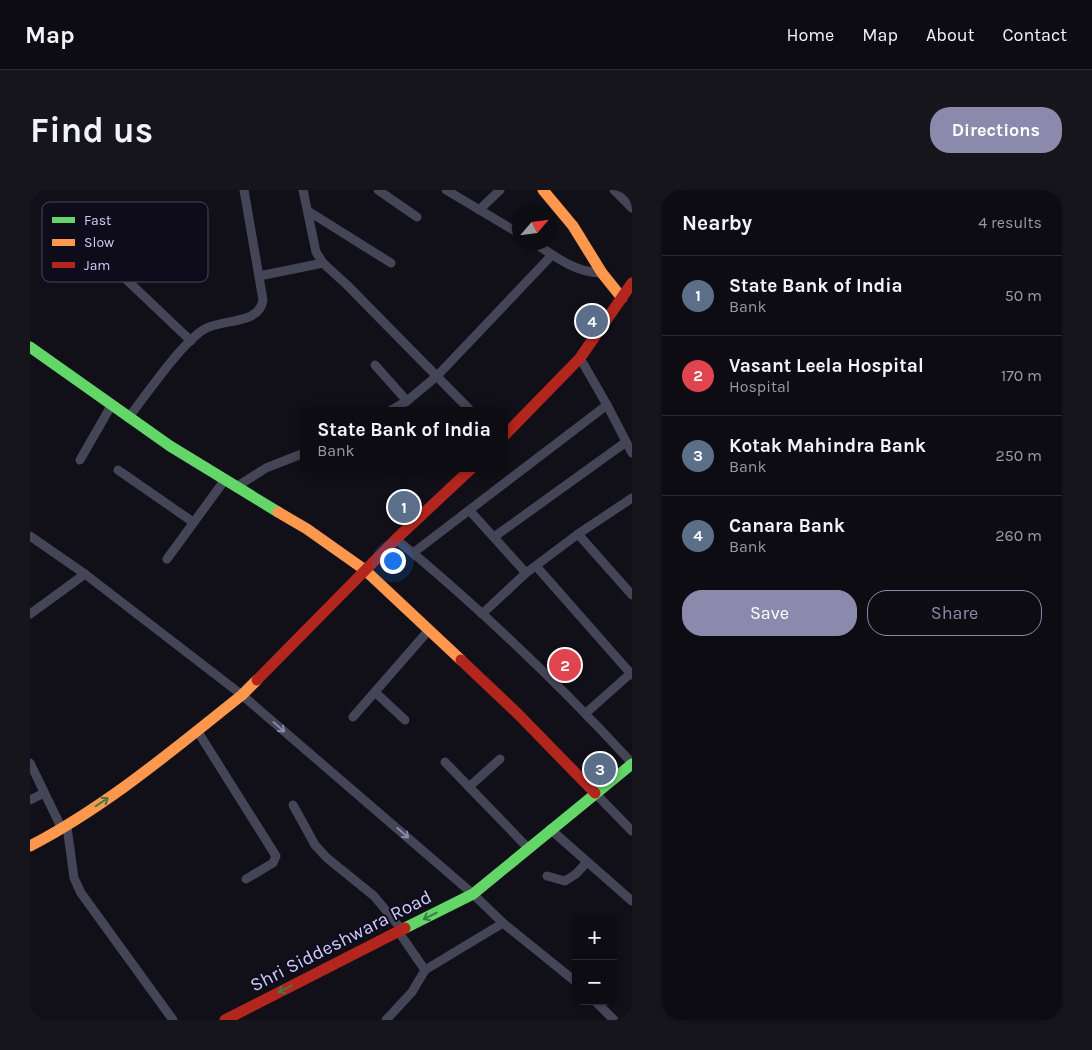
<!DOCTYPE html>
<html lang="en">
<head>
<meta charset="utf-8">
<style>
	:root { --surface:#0d0c12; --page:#16151b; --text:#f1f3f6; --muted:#9a9b9f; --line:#2d2c32; --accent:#8c8aac }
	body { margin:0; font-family:Karla,sans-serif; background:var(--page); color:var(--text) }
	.controls { position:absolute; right:15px; bottom:15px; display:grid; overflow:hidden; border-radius:10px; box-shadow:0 1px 4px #0004 }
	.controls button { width:45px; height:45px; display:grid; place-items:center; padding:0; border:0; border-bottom:1px solid var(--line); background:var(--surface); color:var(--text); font:25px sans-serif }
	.compass { position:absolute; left:482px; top:15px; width:45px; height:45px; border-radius:50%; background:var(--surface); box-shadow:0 1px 4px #0004; rotate:62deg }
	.you { position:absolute; left:362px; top:370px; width:18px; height:18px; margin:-12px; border:4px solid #fff; border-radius:50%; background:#1a73e8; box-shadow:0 0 0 8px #1a73e833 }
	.badge { display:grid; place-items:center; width:32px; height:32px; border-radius:50%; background:var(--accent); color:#fff; font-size:16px; font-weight:700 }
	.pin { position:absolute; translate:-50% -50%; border:2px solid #fff; box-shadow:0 1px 5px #0006 }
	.popup { position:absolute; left:270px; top:217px; width:208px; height:65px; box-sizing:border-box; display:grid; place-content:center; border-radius:10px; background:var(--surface); filter:drop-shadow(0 1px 4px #0005); font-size:16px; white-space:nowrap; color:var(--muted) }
	.popup b { font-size:19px; color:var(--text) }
	.popup::after { content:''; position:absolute; left:50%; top:100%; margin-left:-10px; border:10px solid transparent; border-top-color:var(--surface) }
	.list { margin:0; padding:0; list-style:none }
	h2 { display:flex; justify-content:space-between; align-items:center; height:65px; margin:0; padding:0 20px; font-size:21px }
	h2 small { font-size:16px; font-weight:400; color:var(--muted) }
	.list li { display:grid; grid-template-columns:32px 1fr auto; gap:15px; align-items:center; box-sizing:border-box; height:80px; padding:0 20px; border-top:1px solid var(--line) }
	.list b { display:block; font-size:19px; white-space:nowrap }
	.list p { margin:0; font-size:16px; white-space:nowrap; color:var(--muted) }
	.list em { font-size:16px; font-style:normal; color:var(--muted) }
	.actions { display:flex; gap:10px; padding:15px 20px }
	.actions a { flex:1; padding:11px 0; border:1px solid var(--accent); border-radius:20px; text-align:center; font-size:18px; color:var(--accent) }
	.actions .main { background:var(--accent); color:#fff }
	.map { position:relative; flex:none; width:602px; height:830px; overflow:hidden; border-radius:20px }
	header { display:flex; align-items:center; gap:30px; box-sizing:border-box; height:70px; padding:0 25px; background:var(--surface); border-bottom:1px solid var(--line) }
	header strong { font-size:24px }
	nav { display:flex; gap:28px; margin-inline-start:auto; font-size:18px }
	.intro { display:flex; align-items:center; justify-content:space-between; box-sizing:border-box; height:120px; padding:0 30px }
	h1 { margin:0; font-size:35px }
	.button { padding:12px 22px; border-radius:20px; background:var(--accent); color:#fff; font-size:18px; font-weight:700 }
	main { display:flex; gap:30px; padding:0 30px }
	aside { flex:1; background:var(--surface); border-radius:20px; box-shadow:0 1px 4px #0004 }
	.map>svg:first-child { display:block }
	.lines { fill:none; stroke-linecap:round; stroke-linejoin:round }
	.street { stroke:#454558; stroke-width:9 }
	.fast { stroke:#63d668; stroke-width:11 }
	.slow { stroke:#ff974d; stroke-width:11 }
	.jam { stroke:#b3261e; stroke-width:11 }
	.oneway { stroke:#8a88aa }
	.oneway2 { stroke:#3d7b45 }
	.labels { text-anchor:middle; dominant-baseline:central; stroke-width:4; stroke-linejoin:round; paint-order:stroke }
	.street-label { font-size:19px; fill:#cecbfb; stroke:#0e0c1b }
	.key { fill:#0e0c1b; stroke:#48455e; stroke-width:1 }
	.key-label { font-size:14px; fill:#cecbfb }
</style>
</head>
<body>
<header>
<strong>Map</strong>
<nav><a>Home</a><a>Map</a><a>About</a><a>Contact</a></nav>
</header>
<div class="intro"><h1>Find us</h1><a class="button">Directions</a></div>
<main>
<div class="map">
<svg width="602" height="830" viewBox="0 0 602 830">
	<rect width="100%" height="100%" fill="#111018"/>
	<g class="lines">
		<g class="street">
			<path d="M273,0L286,62L293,73L317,95L441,221"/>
			<path d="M348,0L387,27"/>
			<path d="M416,0L490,44"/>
			<path d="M584,0L602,18"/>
			<path d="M449,20L470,0"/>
			<path d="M278,21L361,73"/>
			<path d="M503,52C524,66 546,83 572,83"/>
			<path d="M60,55L161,151"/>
			<path d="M229,86L293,73"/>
			<path d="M345,175L377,211"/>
			<path d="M577,215L602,263"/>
			<path d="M360,221L377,211L407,186L522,65"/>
			<path d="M98,228C117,204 149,156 173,140C190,128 229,136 233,110L214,0"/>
			<path d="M50,270L81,216"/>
			<path d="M88,280L163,332"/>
			<path d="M206,297L236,278L274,263"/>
			<path d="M440,321L496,383L548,344L602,308"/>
			<path d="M548,344L602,405"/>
			<path d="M0,346L55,384L212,505L443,704L473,733L546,792"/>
			<path d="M464,347L596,252"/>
			<path d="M366,349C450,418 529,494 602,573"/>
			<path d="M383,363L577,215L550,168"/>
			<path d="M137,369L194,291"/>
			<path d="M506,376L602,485"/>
			<path d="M0,424L55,384"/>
			<path d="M452,424L496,383"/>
			<path d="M345,502L375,530"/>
			<path d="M556,523L602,482"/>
			<path d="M323,527L398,441"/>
			<path d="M168,542L246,666L243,673L216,689"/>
			<path d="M415,572L498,658"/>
			<path d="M0,573L32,639"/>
			<path d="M439,597L470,569"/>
			<path d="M565,603L602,641"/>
			<path d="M0,610L14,603"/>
			<path d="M263,615L285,655L297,668L344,706L372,740"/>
			<path d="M37,637L44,688L51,703L143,830"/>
			<path d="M520,639L602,711"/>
			<path d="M517,686L535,691L546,684L556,673"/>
			<path d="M395,780L473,733"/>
			<path d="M565,811L584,830"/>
			<path d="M356,830L382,802L395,780L368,741"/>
		</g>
		<g class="fast">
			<path d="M0,157L140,256L248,322"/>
			<path d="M375,738L443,704L602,574"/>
		</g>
		<g class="slow">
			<path d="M513,0L543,36L572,83L592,108"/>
			<path d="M248,322L277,339L335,380L431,470"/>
			<path d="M0,656C77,616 144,559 212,505L227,490"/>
		</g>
		<g class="jam">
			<path d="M474,246L550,168L602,93"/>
			<path d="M431,470L488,524L565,603"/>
			<path d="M227,490L366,349L442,278"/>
			<path d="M195,830L375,738"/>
		</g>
	</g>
	<defs><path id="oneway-shaft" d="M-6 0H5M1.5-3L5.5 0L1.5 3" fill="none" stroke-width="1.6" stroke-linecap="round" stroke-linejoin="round" transform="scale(1.25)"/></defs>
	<g class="oneway">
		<use href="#oneway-shaft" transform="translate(249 537) rotate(41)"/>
		<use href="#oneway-shaft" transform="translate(373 643) rotate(41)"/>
	</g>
	<g class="oneway2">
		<use href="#oneway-shaft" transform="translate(72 612) rotate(-34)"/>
		<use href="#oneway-shaft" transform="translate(400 726) rotate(153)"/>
		<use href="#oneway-shaft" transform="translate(255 799) rotate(153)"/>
	</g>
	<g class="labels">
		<g class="street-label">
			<text transform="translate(311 751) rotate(-27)">Shri Siddeshwara Road</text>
		</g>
	</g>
	<rect x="12" y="12" width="166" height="80" rx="8" class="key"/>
	<rect x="22" y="27" width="23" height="6" fill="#63d668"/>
	<rect x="22" y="49" width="23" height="7" fill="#ff974d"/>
	<rect x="22" y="72" width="23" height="6" fill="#b3261e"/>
	<g class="key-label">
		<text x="54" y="35">Fast</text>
		<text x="54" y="57">Slow</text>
		<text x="54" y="80">Jam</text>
	</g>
</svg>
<div class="controls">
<button>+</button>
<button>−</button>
</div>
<svg class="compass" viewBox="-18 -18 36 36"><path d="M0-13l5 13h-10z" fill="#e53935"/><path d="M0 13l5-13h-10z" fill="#9a9b9f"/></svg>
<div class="you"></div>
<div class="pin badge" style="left:374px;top:317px;background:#5c6f8a">1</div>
<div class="popup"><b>State Bank of India</b>Bank</div>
<div class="pin badge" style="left:535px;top:475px;background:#e0444e">2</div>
<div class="pin badge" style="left:570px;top:579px;background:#5c6f8a">3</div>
<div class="pin badge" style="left:562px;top:131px;background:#5c6f8a">4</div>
</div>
<aside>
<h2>Nearby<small>4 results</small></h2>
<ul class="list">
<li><span class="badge" style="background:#5c6f8a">1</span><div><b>State Bank of India</b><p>Bank</p></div><em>50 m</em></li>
<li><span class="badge" style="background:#e0444e">2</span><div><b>Vasant Leela Hospital</b><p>Hospital</p></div><em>170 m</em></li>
<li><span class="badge" style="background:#5c6f8a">3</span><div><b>Kotak Mahindra Bank</b><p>Bank</p></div><em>250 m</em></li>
<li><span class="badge" style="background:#5c6f8a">4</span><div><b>Canara Bank</b><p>Bank</p></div><em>260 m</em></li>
</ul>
<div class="actions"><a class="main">Save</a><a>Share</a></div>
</aside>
</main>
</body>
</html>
